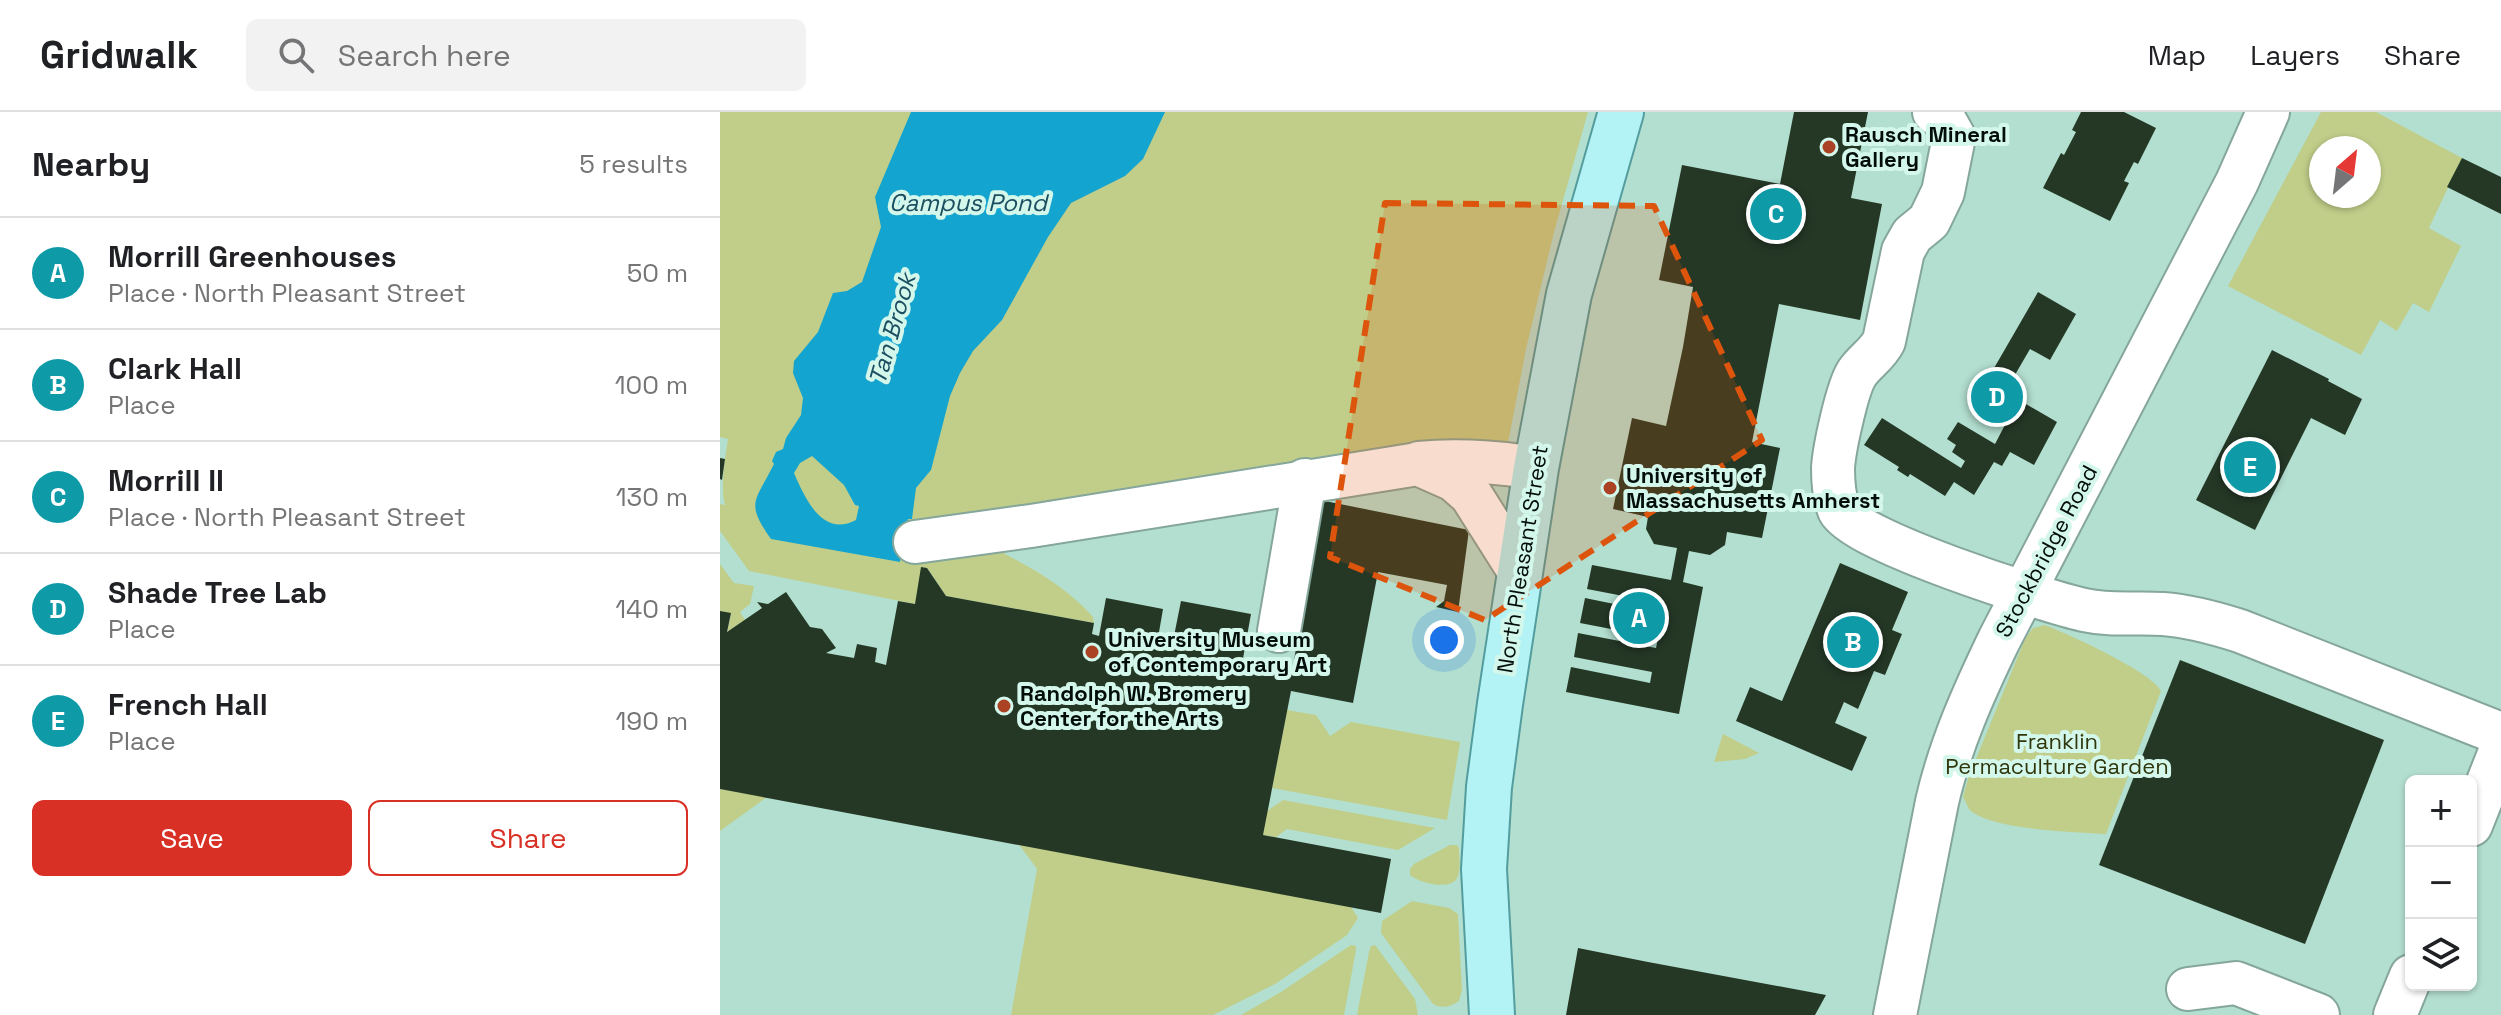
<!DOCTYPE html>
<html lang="en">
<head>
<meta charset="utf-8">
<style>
	:root { --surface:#fff; --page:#f2f2f2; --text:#202124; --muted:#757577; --line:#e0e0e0; --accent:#d93025 }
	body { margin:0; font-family:"Space Grotesk",sans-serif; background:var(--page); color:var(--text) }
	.controls { position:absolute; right:24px; bottom:24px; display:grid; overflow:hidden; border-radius:12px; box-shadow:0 2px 6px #0004 }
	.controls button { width:72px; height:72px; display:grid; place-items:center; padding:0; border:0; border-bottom:2px solid var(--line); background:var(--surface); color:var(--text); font:40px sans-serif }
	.compass { position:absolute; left:1589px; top:24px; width:72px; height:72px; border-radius:50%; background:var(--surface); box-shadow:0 2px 6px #0004; rotate:28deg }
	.you { position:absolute; left:724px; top:528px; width:28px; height:28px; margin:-20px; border:6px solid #fff; border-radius:50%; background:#1a73e8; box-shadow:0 0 0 12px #1a73e833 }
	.badge { display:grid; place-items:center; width:52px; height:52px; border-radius:50%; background:var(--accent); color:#fff; font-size:26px; font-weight:700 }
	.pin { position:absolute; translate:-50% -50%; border:4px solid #fff; box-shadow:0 2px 8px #0006 }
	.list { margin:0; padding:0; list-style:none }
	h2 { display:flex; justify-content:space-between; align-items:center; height:104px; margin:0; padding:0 32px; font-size:34px }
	h2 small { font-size:26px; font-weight:400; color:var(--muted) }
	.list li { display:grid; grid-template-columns:52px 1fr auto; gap:24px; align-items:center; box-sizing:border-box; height:112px; padding:0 32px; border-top:2px solid var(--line) }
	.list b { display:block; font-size:30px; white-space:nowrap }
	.list p { margin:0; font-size:26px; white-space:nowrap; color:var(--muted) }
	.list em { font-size:26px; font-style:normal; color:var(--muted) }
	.actions { display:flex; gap:16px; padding:24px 32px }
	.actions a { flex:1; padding:18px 0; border:2px solid var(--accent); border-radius:12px; text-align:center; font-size:28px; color:var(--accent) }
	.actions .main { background:var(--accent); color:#fff }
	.icon { flex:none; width:44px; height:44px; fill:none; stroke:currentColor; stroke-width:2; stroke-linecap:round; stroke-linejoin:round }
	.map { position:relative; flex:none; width:1781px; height:903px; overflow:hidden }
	header { display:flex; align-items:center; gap:48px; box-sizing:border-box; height:112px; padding:0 40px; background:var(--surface); border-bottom:2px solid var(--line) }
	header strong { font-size:38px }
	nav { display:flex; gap:44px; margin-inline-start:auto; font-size:28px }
	.search { width:560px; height:72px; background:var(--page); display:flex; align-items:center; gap:20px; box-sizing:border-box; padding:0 28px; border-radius:12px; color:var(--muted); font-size:30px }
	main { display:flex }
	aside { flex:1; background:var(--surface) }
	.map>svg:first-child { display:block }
	.built { fill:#b3dfd0; fill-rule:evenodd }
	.green { fill:#c0ce89; fill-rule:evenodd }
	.water { fill:#13a4cf; fill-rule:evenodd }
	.building { fill:#253826 }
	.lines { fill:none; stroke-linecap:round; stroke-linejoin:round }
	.minor-casing { stroke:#85a69b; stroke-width:46 }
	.major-casing { stroke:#549d9e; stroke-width:48 }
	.minor { stroke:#fff; stroke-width:42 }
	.major { stroke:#b3f2f5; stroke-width:44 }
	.marked { fill:#dd550c; fill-opacity:0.2; stroke:#dd550c; stroke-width:6; stroke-dasharray:16 10; stroke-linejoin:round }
	.poi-dot { fill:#aa4223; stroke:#d4f7eb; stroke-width:3 }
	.labels { text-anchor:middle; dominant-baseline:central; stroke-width:8; stroke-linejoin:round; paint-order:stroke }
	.poi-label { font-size:22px; font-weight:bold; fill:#030e0a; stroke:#d4f7eb; text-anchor:start }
	.street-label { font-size:22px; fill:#030e0a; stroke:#d4f7eb }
	.park-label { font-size:22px; fill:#2f360c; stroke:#d4f7eb }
	.water-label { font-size:24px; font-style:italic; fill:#1b4e61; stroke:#d4f7eb }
</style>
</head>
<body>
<header>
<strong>Gridwalk</strong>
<div class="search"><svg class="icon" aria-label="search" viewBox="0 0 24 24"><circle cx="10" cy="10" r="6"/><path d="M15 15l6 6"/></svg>Search here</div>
<nav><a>Map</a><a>Layers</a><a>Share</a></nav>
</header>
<main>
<aside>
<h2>Nearby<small>5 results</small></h2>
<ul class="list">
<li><span class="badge" style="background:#0f9aa8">A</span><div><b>Morrill Greenhouses</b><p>Place · North Pleasant Street</p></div><em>50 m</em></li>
<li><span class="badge" style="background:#0f9aa8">B</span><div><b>Clark Hall</b><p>Place</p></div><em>100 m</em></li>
<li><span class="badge" style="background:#0f9aa8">C</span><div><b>Morrill II</b><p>Place · North Pleasant Street</p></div><em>130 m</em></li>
<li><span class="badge" style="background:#0f9aa8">D</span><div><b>Shade Tree Lab</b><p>Place</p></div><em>140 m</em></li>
<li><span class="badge" style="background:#0f9aa8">E</span><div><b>French Hall</b><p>Place</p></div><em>190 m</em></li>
</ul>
<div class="actions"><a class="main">Save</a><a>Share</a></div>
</aside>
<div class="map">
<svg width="1781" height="903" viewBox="0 0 1781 903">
	<rect width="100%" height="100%" fill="#c7eadd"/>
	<path class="built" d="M0,0H1781V903H0ZM1601,36H1649V84H1601ZM1691,669H1751V873H1691Z"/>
	<g class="green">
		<path d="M0,0H868L834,120L806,237L788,331L687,333L271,398L230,412C279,441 335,462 373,505L374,511L226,484L208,457L202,455L195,492L29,459L0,419V392L5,393C0,376 5,346 8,327L0,325Z"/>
		<path d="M1601,0H1656L1742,46L1709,116L1741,134L1709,200L1693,191L1677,219L1660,208L1641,243L1508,174ZM1601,36H1649V84H1601Z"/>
		<path d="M0,452L14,471L34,474L30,492L20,500L25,508L7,520L11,502L0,499Z"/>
		<path d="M1325,513C1348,522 1432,560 1441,579L1386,722C1357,720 1268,718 1249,697C1248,695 1244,687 1243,685L1249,664L1305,527L1313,516Z"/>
		<path d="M567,598L596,603L610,624L631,610L740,630L727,708L552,676Z"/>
		<path d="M1003,622L1039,641L1025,647L994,650Z"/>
		<path d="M0,677L47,685L0,719Z"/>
		<path d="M563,688L715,716L678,738L567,717L556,725L543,723L547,699Z"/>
		<path d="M298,731L631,795L638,806L627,823L555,872L493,903H291L317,757Z"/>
		<path d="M730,733H737L739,737C739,744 741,757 738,764C733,780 699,771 690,763V757L694,752Z"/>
		<path d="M692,789L729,796L738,802L742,878L739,889C730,895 723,897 713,892L661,821L662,809Z"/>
		<path d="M631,833L636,834V838L624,903H521L561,880Z"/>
		<path d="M655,833L695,887L698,903H637L649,840L651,834Z"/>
	</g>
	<path class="water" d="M191,0H445L423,47L405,64L351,91L328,125L282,208L253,239L240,261L230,284L211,358L196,376L192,407H188L180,450L51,427C25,390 35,390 54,352L52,349L56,340L63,337L66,326L81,303L83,286L73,261L74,249L98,220L113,181L127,179L142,170L161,115L155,85ZM92,344L124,373L135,393L139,394L136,408C102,426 85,386 74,361L80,351Z"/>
	<g class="building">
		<path d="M1074,0H1148L1131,86L1162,92L1140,208L1059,192L1032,330L1060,336L1042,426L1007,420L1005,433L990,443L969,439L963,470L983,475L959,602L846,580L851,555L930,571L932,560L854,545L858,521L936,536L938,526L860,511L865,486L943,502L945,492L867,477L872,453L951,468L957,436L934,432L926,417L928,405L893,397L912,306L946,314L963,235L973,175L939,168L962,53L1060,72Z"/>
		<path d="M1361,0H1404L1436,16L1418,52L1414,50L1404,69L1409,71L1390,109L1323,76L1341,41L1344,43L1356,20L1352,18Z"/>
		<path d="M1742,46L1781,65V102L1727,75Z"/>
		<path d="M1318,180L1356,202L1330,248L1310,237L1285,280L1337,310L1314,353L1290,340L1282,354L1274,350L1254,383L1234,370L1225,384L1190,362L1188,365L1177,358L1179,355L1144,333L1162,306L1241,356L1245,349L1232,340L1236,333L1227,327L1238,310L1275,332L1287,309L1257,290L1267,274L1266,270Z"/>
		<path d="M1552,238L1609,267L1608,269L1642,287L1625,323L1591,306L1535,418L1476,388Z"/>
		<path d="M0,346L5,347L2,368L0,367Z"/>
		<path d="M600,388L749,418L738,500L716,495L724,489L727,473L658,460L633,591L571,579L543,723L671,747L661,801L0,677V499L11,501L7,520L42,496L37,490L48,492L66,480L90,515L102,517L116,536L106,541L134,546L137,532L157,536L155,550L166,553L178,489L195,492L201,455L207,456L226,484L374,511L372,522L379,524L386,486L443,497L438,526L453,529L461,489L531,502L522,552L546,557L559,547L557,559L572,561Z"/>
		<path d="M1120,451L1188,480L1172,518L1182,522L1165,563L1154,559L1138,597L1124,590L1115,611L1147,625L1132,659L1016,609L1030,575L1062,589Z"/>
		<path d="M1460,548L1664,628L1585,832L1379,753Z"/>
		<path d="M858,836L928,850L1106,883L1095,903H846Z"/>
	</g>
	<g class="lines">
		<defs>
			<g id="minor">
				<path d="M1214,0L1224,7L1234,25L1223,80L1209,109L1192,123L1183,139L1164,229C1157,243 1145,249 1137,261C1127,276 1114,338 1113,356C1113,369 1114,385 1119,398C1134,429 1325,489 1364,498C1391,504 1417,500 1443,502C1470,504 1495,511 1520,519L1781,622"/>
				<path d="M699,351C739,347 776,350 816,356"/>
				<path d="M195,430L311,414L698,352L734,368L751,383L799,459"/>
				<path d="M559,519L585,368"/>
				<path d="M1751,713L1781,637"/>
				<path d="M1468,877L1516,871L1598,903"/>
				<path d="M1175,903L1217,690C1230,633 1254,580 1279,528L1517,70L1548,0"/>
				<path d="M1675,903L1691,864"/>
			</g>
			<path id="major" d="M772,903L764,757L769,675L780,592L816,356L849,182L901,0"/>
		</defs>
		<use href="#minor" class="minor-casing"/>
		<use href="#major" class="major-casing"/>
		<use href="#minor" class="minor"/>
		<use href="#major" class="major"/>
	</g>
	<path class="marked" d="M665,91L934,94L1042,328L765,508L610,445Z"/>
	<g class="poi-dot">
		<circle cx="1109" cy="35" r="8"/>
		<circle cx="890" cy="376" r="8"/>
		<circle cx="372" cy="540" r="8"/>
		<circle cx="284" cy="594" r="8"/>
	</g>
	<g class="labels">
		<g class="poi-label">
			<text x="1125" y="22">Rausch Mineral<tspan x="1125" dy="25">Gallery</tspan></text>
			<text x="906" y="363">University of<tspan x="906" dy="25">Massachusetts Amherst</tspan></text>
			<text x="388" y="527">University Museum<tspan x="388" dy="25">of Contemporary Art</tspan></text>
			<text x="300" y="581">Randolph W. Bromery<tspan x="300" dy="25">Center for the Arts</tspan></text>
		</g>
		<g class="street-label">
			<text transform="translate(1326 439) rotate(-62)">Stockbridge Road</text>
			<text transform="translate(802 447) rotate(-81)">North Pleasant Street</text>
		</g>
		<g class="park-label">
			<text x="1337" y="629">Franklin<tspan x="1337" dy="25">Permaculture Garden</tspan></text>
		</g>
		<g class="water-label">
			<text x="248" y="90">Campus Pond</text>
			<text transform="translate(172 217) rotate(-74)">Tan Brook</text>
		</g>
	</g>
</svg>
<div class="controls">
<button>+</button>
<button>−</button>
<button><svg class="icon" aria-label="layers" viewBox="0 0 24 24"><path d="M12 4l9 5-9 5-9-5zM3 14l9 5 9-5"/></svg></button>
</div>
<svg class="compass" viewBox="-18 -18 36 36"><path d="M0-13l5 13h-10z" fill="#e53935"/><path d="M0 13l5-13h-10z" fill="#757577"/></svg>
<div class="you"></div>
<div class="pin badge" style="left:919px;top:506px;background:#0f9aa8">A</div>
<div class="pin badge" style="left:1133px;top:530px;background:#0f9aa8">B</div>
<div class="pin badge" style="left:1056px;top:102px;background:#0f9aa8">C</div>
<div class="pin badge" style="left:1277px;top:285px;background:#0f9aa8">D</div>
<div class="pin badge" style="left:1530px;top:355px;background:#0f9aa8">E</div>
</div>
</main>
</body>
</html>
